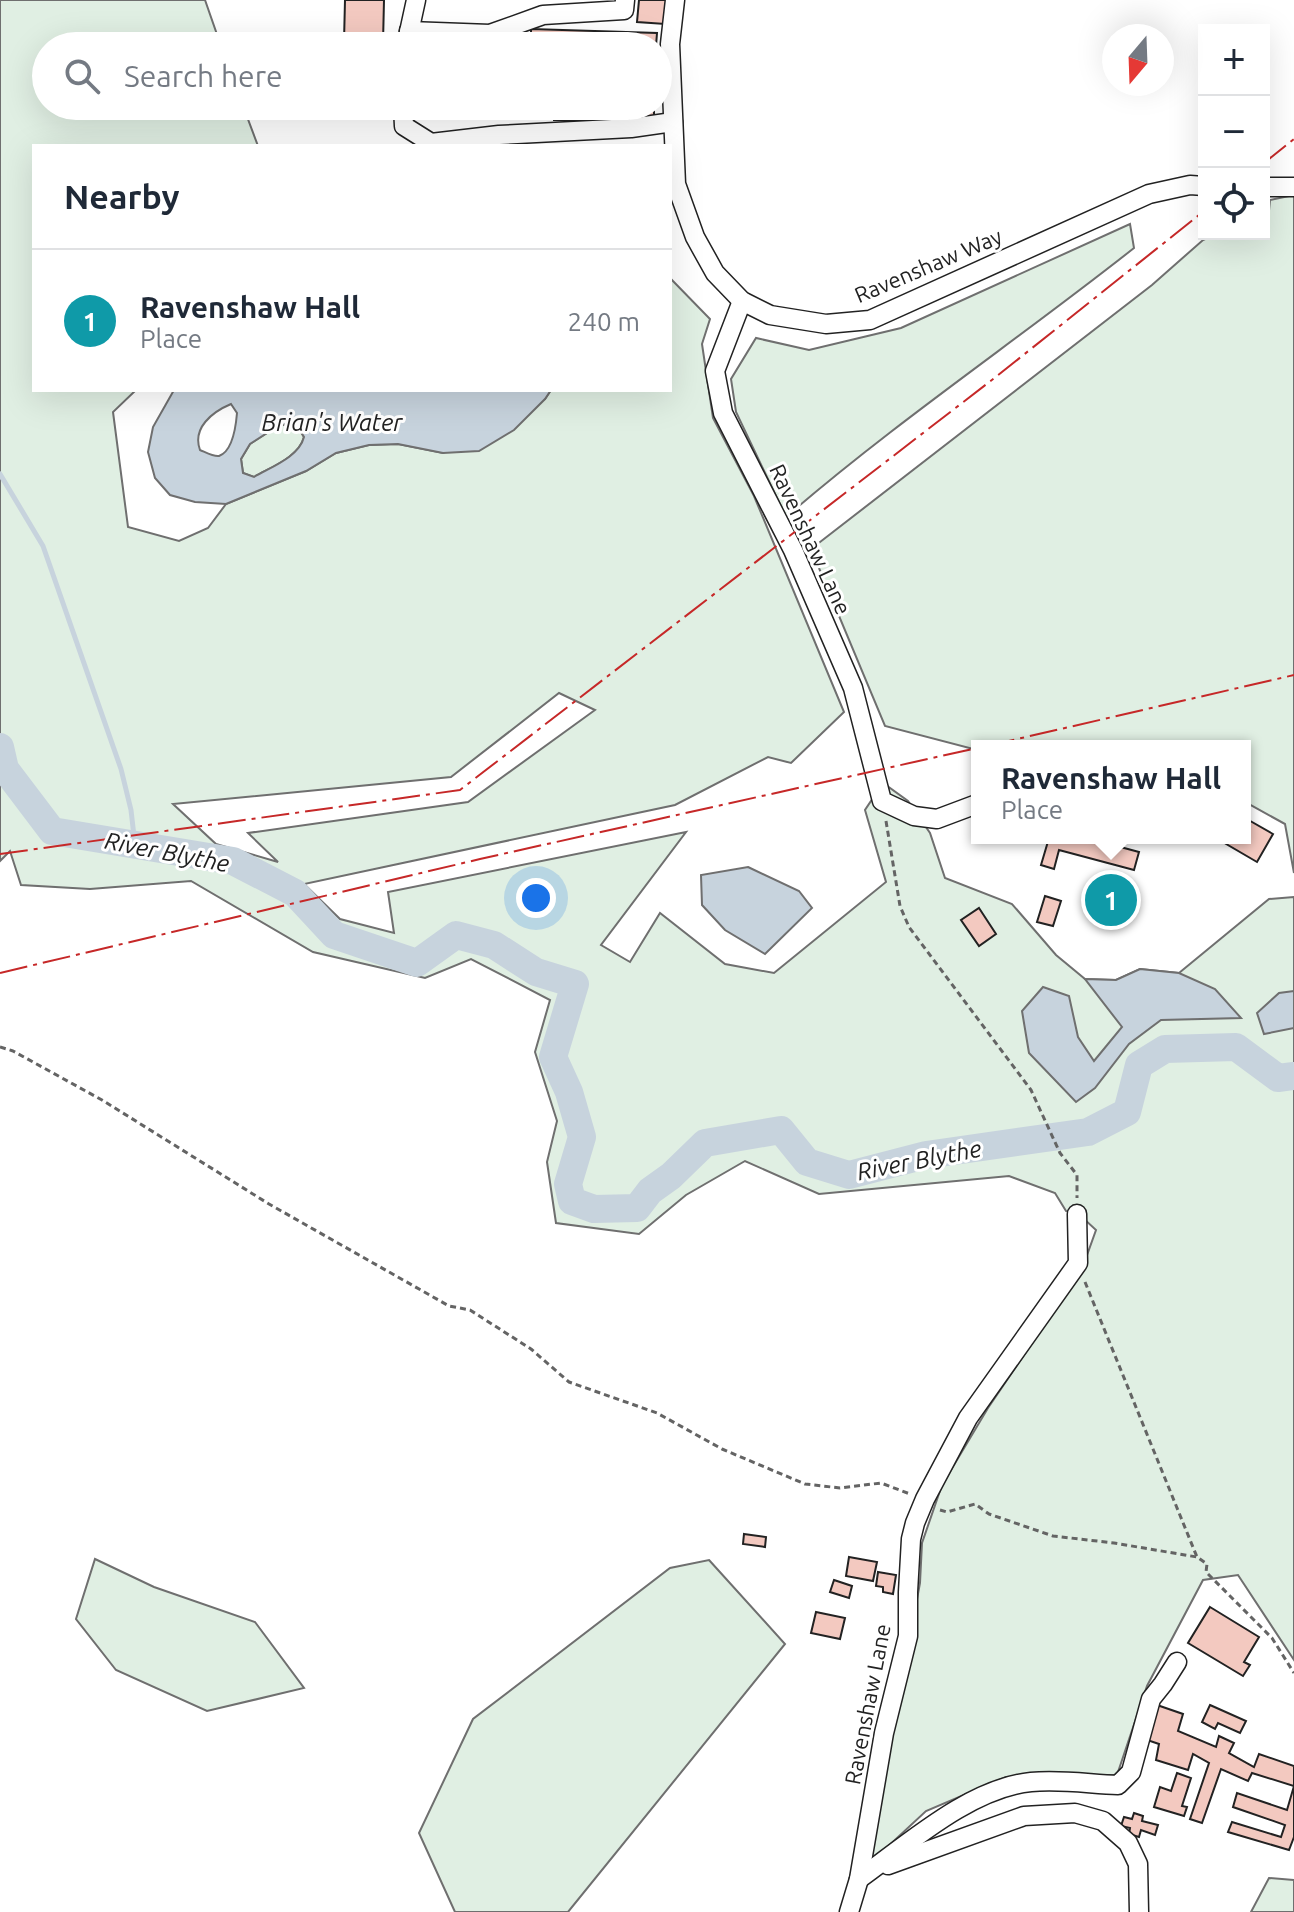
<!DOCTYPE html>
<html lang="en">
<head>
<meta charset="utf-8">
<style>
	:root { --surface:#fff; --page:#f6f6f7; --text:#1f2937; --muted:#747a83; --line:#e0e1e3; --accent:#0b8043 }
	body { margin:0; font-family:Ubuntu,sans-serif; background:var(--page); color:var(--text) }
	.controls { position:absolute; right:24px; top:24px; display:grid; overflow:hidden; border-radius:0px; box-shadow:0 8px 32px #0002 }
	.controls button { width:72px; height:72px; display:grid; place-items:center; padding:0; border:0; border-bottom:2px solid var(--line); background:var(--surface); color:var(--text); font:40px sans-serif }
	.compass { position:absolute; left:1102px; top:24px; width:72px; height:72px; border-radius:50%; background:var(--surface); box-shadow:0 8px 32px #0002; rotate:199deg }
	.you { position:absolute; left:536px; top:898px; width:28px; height:28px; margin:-20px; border:6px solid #fff; border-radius:50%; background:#1a73e8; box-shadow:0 0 0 12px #1a73e833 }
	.badge { display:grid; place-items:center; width:52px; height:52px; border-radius:50%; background:var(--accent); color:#fff; font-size:26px; font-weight:700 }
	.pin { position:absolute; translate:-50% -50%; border:4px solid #fff; box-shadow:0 2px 8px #0006 }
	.popup { position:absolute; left:971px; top:740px; width:280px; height:104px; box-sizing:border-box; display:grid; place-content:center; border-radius:0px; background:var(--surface); filter:drop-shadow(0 2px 6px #0005); font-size:26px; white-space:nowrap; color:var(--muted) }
	.popup b { font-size:30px; color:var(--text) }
	.popup::after { content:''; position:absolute; left:50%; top:100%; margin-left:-16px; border:16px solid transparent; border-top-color:var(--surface) }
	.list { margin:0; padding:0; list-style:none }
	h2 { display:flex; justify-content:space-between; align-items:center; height:104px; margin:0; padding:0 32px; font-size:34px }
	h2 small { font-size:26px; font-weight:400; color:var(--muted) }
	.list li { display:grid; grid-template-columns:52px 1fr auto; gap:24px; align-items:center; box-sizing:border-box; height:144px; padding:0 32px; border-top:2px solid var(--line) }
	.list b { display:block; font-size:30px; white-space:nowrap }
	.list p { margin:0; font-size:26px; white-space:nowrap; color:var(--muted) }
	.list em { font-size:26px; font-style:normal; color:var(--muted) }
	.icon { flex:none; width:44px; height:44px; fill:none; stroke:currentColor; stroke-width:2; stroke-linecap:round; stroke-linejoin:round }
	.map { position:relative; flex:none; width:1294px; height:1912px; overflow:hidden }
	.search { position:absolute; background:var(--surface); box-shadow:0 8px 32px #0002; left:32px; top:32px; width:640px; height:88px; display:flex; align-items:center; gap:20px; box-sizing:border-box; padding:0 28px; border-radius:44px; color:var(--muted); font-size:30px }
	.panel { position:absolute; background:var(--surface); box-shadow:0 8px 32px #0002; left:32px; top:144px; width:640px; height:248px; border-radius:0px }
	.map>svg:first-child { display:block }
	.green { fill:#e0efe3; stroke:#6f6f6f; stroke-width:2; fill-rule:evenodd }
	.water { fill:#c7d3dd; stroke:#6f6f6f; stroke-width:2; fill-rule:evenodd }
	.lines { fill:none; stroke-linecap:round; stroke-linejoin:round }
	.stream { stroke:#c7d3dd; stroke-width:5 }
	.river { stroke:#c7d3dd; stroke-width:28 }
	.building { fill:#f3c9c0; stroke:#222; stroke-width:2 }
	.minor-casing { stroke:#222; stroke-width:21 }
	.path { stroke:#646464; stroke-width:3; stroke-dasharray:6 4; stroke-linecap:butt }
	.minor { stroke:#fff; stroke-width:18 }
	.power { stroke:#c62828; stroke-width:2; stroke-dasharray:28 6 4 6; stroke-linecap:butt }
	.labels { text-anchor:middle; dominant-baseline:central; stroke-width:6; stroke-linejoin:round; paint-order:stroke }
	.street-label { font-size:22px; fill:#222; stroke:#fff }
	.water-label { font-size:24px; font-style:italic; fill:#222; stroke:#fff }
</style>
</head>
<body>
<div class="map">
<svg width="1294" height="1912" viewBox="0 0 1294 1912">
	<rect width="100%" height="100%" fill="#fff"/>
	<g class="green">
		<path d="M0,0H205L221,46H46V106H243L258,146H34V390H136L113,412L128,527L179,541L208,528L226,504L306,471L336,453L369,445L398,444L443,453L545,399L551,390H670V278L710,319L702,344L713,418L754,496L844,712L791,763L768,757L675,805L304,884L340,919L394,933L388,892L686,832L601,945L630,962L660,913L725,964L774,973L886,882L865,810L883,783L908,801L930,833L945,878L1012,904L1056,955L1085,979L1116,980L1140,969L1179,973L1269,899L1294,897V1660L1238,1575L1203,1580L1147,1686L1117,1775L1006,1777L926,1811L868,1865L920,1583L922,1543L942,1485L988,1408L1082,1269L1096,1230L1082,1217L1066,1211L1055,1193L1009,1176L819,1194L745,1161L686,1195L639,1234L556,1223L547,1162L557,1121L535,1052L550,1000L471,959L425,978L313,952L191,881L90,889L21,885L10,851L0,861ZM559,693L595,710L468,802L248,833L278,862L216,844L173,804L451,777Z"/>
		<path d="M1294,195V873L1285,824L1245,802V746H977V750L885,726L811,549L1152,285L1203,240L1216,234H1264V221H1268L1270,200Z"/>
		<path d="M1130,224L1134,248C1019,339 897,421 786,517L736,412L731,379L756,338L809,350L901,328Z"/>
		<path d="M287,424L299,429L304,437C299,457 271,467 254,477L243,473L241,459L250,444L278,426Z"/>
		<path d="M95,1559L154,1587L255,1622L304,1688L207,1711L116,1670L76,1619Z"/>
		<path d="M709,1560L785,1644L568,1912H455L419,1833L473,1719L670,1568Z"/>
		<path d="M1269,1878L1294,1880V1912H1251Z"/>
	</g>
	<g class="water">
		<path d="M174,390H551L545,399L514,430L479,451L443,453L398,444L369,445L336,453L306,471L226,504L195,502L170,495L155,478L148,452L153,427ZM231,404L237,413C236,425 233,451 219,456C214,457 205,452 200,450C192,428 212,412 231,404ZM287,424L299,429L304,437C299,457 271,467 254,477L243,473L241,459L250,444L278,426Z"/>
		<path d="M748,867L799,891L812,908L765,954L725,930L702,905L701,875Z"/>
		<path d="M1140,969L1179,973L1215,989L1241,1018L1161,1020L1129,1044L1095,1088L1076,1102L1029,1053L1022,1011L1043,987L1069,996L1078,1037L1094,1061L1122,1027L1085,979L1116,980Z"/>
		<path d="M1294,991V1028L1264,1034L1257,1013L1279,993Z"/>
	</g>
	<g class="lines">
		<path class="stream" d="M0,474L43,546L121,769L131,810L135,845"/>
		<path class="river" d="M0,747L5,769L52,831L233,861L295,893L334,935L417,963L456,935L494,945L536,972L575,984L553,1057L569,1092L582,1137L568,1184L572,1201L594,1209L637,1208L650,1191L671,1176L705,1143L781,1130L807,1162L849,1175L926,1155L1088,1132L1127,1112L1139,1065L1165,1049L1236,1047L1278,1078L1294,1076"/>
	</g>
	<g class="building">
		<path d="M345,0H384L383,43L344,42Z"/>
		<path d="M639,0H668L665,24L637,22Z"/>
		<path d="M531,29L657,33L656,46H531Z"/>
		<path d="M554,106H654V123L554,120Z"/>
		<path d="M1245,818L1273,834L1257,862L1216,838H1245Z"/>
		<path d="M1049,838H1087L1139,852L1134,870L1059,850L1054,869L1041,865Z"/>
		<path d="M1098,877L1124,879L1123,894H1118L1117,904L1129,905L1128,922L1095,918V909L1104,910L1105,895H1097Z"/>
		<path d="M1045,896L1061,901L1053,926L1037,922Z"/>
		<path d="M979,908L996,934L979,946L961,920Z"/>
		<path d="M744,1534L766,1537L765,1547L743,1544Z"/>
		<path d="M849,1557L877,1562L873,1581L846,1576Z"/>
		<path d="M878,1572L896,1575L893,1594L883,1592V1587L876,1586Z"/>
		<path d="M834,1580L852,1586L849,1598L830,1592Z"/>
		<path d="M1210,1607L1259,1637L1244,1662L1250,1665L1243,1676L1188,1643Z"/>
		<path d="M816,1612L845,1618L840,1639L811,1633Z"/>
		<path d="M1157,1705L1183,1714L1178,1731L1216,1747L1219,1736L1234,1743L1229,1753L1254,1767L1259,1754L1294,1766V1837L1289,1850L1228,1832L1232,1822L1281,1837L1285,1825L1233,1807L1237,1793L1287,1810L1294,1786L1252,1773L1248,1781L1221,1769L1202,1823L1190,1819L1209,1763L1193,1754L1188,1770L1156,1760L1159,1744L1144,1739Z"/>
		<path d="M1210,1705L1246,1721L1240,1733L1218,1723L1215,1729L1202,1722Z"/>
		<path d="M1177,1773L1191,1778L1182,1806L1187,1807L1184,1816L1154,1807L1160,1787L1171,1791Z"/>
		<path d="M1134,1813L1143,1816L1142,1821L1158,1825L1155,1835L1141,1830L1139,1837L1129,1834L1130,1828L1121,1826L1124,1817L1132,1819Z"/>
	</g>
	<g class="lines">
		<defs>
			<g id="minor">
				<path d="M675,0L670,44L676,184L695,237L715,273L742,301L770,315L826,324L870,320L1149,194L1190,185L1204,186"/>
				<path d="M409,31L490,34L543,15L624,10L625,0"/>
				<path d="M406,46L416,0"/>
				<path d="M403,106L404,126L431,143L499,135L631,128L673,122"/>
				<path d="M1264,187H1294"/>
				<path d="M742,301L715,371L723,413L793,550L853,688L882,801L914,816L937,819L977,804"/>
				<path d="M888,1865L1024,1816L1075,1813L1103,1821L1128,1843L1138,1864L1139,1912"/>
				<path d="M859,1879C908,1844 970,1788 1031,1782C1060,1779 1090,1784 1118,1785L1131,1772L1151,1699L1163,1684L1177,1662"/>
				<path d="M849,1912L859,1879L884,1733L908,1636V1592L911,1539L915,1523L925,1499L968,1418L1078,1263L1077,1214"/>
			</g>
		</defs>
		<use href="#minor" class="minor-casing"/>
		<g class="path">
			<path d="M886,821L900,906L909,927L1031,1090L1060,1153L1077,1175V1198"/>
			<path d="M0,1047L13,1051L102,1100L269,1204L449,1306L470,1310L531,1349L569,1382L657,1413L722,1449L805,1484L840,1488L881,1483L910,1494"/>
			<path d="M1085,1282L1197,1557"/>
			<path d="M940,1510L947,1512L975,1504L989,1514L1053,1536L1114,1543L1197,1557L1207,1564L1206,1572L1272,1638L1294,1673"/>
		</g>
		<use href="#minor" class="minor"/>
		<g class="power">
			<path d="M1264,163L1294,139"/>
			<path d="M987,746L1294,675"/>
			<path d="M0,854L460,790L997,376L1204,211"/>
			<path d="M0,973L480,859L977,748"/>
		</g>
	</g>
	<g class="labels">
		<g class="street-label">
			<text transform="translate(928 265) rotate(-23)">Ravenshaw Way</text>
			<text transform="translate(811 539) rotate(65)">Ravenshaw Lane</text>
			<text transform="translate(867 1704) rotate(-79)">Ravenshaw Lane</text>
		</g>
		<g class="water-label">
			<text x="332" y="422">Brian's Water</text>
			<text transform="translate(167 852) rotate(11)">River Blythe</text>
			<text transform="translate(919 1160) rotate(-11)">River Blythe</text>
		</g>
	</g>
</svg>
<div class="controls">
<button>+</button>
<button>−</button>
<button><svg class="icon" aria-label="locate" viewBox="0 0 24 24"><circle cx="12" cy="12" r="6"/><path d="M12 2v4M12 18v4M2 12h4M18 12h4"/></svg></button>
</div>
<svg class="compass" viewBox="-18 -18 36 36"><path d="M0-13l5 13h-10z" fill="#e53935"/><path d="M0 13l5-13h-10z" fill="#747a83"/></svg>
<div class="you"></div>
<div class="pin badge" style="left:1111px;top:900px;background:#0f9aa8">1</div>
<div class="popup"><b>Ravenshaw Hall</b>Place</div>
<div class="search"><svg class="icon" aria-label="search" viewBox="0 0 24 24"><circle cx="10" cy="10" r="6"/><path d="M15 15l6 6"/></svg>Search here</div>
<section class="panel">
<h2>Nearby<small></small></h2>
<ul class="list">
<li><span class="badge" style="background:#0f9aa8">1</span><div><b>Ravenshaw Hall</b><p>Place</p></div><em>240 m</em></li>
</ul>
</section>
</div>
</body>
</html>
